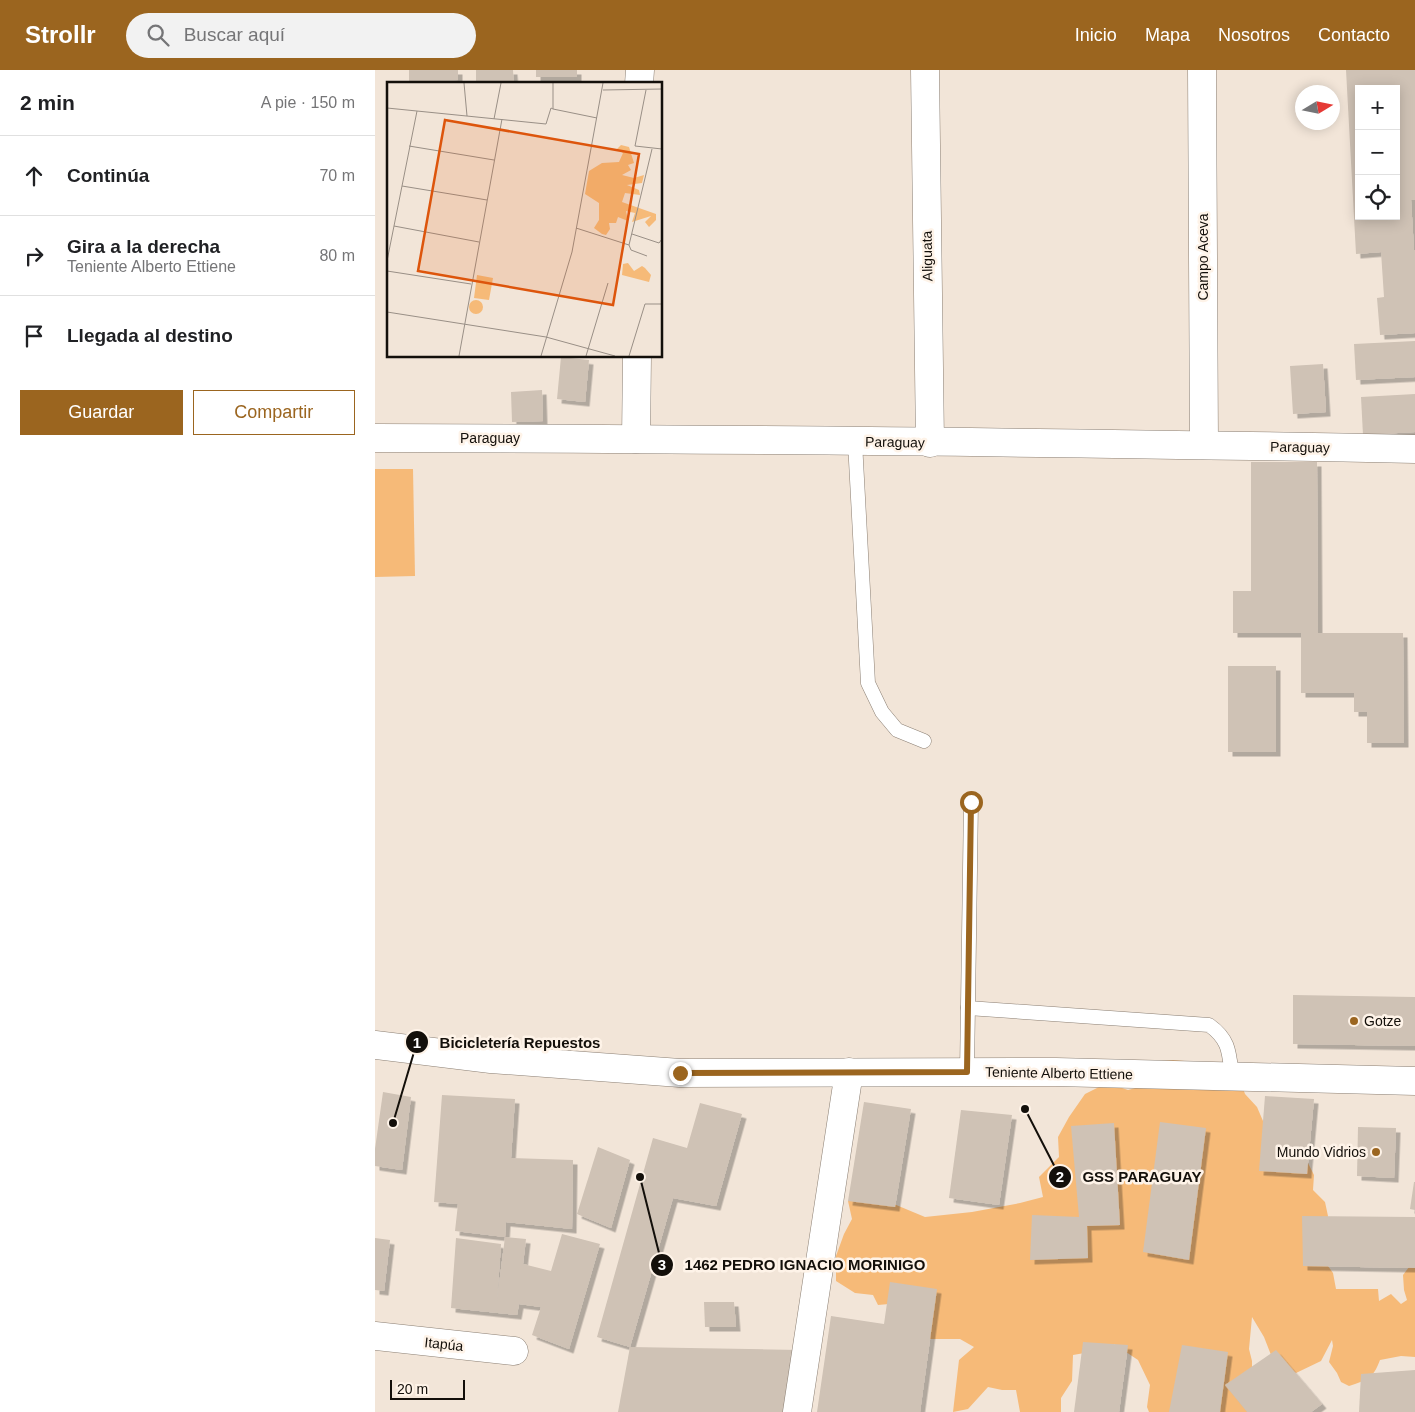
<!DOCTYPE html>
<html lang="es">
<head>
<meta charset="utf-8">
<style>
	:root { --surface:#fff; --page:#f2f2f2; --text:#202124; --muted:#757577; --line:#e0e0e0; --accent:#9b651f }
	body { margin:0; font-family:Arial,sans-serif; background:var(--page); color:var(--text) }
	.controls { position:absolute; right:15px; top:15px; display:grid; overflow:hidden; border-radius:0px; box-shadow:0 2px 12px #0003 }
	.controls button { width:45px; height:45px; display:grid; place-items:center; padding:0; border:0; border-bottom:1px solid var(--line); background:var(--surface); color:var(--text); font:25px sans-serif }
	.compass { position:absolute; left:920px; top:15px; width:45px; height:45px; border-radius:50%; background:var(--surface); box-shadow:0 2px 12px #0003; rotate:80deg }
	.scale { position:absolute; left:15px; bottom:12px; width:75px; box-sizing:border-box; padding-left:5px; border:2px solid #130f0a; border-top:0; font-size:14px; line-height:18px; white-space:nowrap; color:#130f0a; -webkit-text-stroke:4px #fef3e8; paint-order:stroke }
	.stop { position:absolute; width:15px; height:15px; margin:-11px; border:4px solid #9b651f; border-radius:50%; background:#fff }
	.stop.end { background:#9b651f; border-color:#fff; box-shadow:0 1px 5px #0008 }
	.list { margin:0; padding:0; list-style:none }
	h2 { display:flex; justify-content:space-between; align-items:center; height:65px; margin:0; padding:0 20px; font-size:21px }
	h2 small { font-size:16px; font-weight:400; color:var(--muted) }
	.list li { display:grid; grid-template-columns:32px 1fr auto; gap:15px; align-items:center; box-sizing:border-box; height:80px; padding:0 20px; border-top:1px solid var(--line) }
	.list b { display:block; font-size:19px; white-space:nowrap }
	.list p { margin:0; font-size:16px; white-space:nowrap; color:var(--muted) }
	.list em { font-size:16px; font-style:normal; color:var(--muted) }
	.actions { display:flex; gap:10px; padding:15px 20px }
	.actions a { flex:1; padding:11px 0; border:1px solid var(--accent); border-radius:0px; text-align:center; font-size:18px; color:var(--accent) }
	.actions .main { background:var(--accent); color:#fff }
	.icon { flex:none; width:28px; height:28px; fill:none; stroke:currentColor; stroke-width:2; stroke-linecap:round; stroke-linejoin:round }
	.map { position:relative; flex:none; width:1040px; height:1342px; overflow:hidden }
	header { display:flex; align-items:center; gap:30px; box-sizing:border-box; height:70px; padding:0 25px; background:var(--accent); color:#fff }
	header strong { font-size:24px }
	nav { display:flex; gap:28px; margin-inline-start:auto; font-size:18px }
	.search { width:350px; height:45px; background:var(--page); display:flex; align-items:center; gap:12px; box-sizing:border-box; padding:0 18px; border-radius:28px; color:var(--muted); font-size:19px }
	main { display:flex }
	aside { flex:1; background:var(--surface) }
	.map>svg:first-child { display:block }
	.green { fill:#f6ba78 }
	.building { fill:#cfc2b5; fill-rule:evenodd; filter:url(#shadow) }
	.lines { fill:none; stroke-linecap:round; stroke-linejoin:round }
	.lane-casing { stroke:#8b7f73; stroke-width:15 }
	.street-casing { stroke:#8b7f73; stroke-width:29 }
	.secondary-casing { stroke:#8b7f73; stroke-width:29 }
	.lane { stroke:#fff; stroke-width:14 }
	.street { stroke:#fff; stroke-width:28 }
	.secondary { stroke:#fff; stroke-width:28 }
	.route { stroke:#9b651f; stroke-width:6 }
	.poi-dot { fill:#9b651f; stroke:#fef3e8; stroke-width:2 }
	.labels { text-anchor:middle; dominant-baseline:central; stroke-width:5; stroke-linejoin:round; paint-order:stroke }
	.street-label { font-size:14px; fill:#130f0a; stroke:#fef3e8 }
	.poi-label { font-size:14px; fill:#130f0a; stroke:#fef3e8; text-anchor:start }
	.inset-road { fill:none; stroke:#998f86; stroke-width:1 }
	.view { fill:#dd550c; fill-opacity:0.15; stroke:#dd550c; stroke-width:2.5 }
	.inset-edge { fill:none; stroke:#130f0a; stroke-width:2.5 }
	.leader { fill:none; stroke:#130f0a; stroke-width:2 }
	.callout-dot { fill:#130f0a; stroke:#fef3e8; stroke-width:2 }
	.mark-label { font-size:15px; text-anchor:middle; font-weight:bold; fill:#fff }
	.callout-label { font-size:15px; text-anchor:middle; font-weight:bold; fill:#130f0a; stroke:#fef3e8; stroke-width:5; stroke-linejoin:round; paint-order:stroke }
</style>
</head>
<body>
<header>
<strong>Strollr</strong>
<div class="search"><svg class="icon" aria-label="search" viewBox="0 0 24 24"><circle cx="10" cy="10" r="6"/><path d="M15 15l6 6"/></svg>Buscar aquí</div>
<nav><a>Inicio</a><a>Mapa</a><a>Nosotros</a><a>Contacto</a></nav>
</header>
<main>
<aside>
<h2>2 min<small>A pie · 150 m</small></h2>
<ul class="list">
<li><svg class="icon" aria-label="ahead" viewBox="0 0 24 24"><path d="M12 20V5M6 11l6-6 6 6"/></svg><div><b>Continúa</b></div><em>70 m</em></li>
<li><svg class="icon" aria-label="right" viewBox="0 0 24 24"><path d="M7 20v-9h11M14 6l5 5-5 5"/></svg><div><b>Gira a la derecha</b><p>Teniente Alberto Ettiene</p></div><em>80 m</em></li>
<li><svg class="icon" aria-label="arrive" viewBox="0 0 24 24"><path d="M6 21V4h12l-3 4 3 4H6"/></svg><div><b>Llegada al destino</b></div></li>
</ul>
<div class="actions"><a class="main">Guardar</a><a>Compartir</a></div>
</aside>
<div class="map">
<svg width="1040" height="1342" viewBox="0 0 1040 1342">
	<defs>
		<filter id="shadow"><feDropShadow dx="4.5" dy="4.5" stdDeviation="0" flood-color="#0004"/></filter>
	</defs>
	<rect width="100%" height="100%" fill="#f2e5d8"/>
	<g class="green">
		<path d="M0,399H38L40,506L0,507Z"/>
		<path d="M798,990L821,992L848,1006L864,1007L870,1024L882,1037L888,1051L929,1085L939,1105L938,1120L950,1132L953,1146L943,1182L958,1203L961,1219H1003L1004,1231L1016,1224L1026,1234L1032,1230L1029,1220L1028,1205L1034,1197L1040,1194V1287L1026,1286L1005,1290C998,1309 992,1310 974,1316L966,1312L962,1303L954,1292L958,1276L957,1270L946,1291L921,1303L898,1290L889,1267L877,1247L874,1279L877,1291V1303L884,1342H843L821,1294L803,1296L809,1316L804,1342H774L772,1337L775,1315L763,1290L739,1274L721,1281L698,1285L697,1311L686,1328V1342H645L641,1320H627L613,1317L593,1339L578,1342L584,1290L599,1277L585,1269H555L525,1233L503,1235L498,1225L480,1223L461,1211V1186L469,1164L477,1149L473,1131L490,1122L550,1147L597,1142L645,1133L668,1127L664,1107L684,1087L683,1067L694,1047L710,1024L732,1013L753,1020L768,1016L785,991Z"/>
	</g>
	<g class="building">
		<path d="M34,0H83V10L34,12Z"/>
		<path d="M101,0H138L139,14H101Z"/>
		<rect x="161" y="0" width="41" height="7"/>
		<path d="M971,0H1040V130H1036L1039,180H1040V263L1005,265L1002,228L1009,227L1006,182L981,184ZM984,19H1021V146H984Z"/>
		<path d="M1040,271V307L981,310L979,274Z"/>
		<path d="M186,287L214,290L210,332L182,329Z"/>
		<path d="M948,294L951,342L918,344L915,296Z"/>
		<path d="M167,320L168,351L137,352L136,322Z"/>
		<path d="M1040,324V362L988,365L986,327Z"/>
		<path d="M876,392H942L943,563H1028L1029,673H992V642H979V623H926V563H858V521H876Z"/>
		<rect x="853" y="596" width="48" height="86"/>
		<path d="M918,925L1040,927V976L918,974Z"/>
		<path d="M8,1022L36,1027L27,1100L0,1096V1079Z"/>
		<path d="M67,1025L140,1029L136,1088L198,1090L197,1159L131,1152L130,1167L80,1161L83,1134L59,1132Z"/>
		<path d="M890,1026L939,1029L932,1104L884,1101Z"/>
		<path d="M489,1032L536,1039L520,1137L473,1131Z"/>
		<path d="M325,1033L367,1044L341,1136L298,1128L255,1277L222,1267L278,1068L312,1078Z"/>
		<path d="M586,1040L637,1045L624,1135L574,1128Z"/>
		<path d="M785,1052L831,1058L814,1190L768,1182Z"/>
		<path d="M739,1053L745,1155L712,1156L713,1188L655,1190L657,1145L704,1147L696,1056Z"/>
		<path d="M983,1057L1021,1058L1019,1108L982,1106Z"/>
		<path d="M223,1077L255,1090L236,1158L202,1144Z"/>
		<path d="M1039,1112H1040V1140L1035,1139Z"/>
		<path d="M927,1146L1040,1147V1198L928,1196Z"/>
		<path d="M187,1164L225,1174L194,1279L157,1265L166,1237L144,1234L142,1245L76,1238L81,1168L126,1174L122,1231L130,1167L151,1169L148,1194L176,1201Z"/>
		<path d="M0,1168L15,1170L9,1221L0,1220Z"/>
		<path d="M515,1212L562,1219L545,1342H442L456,1246L509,1254Z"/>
		<path d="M329,1232H359L361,1257H330Z"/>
		<path d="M708,1272L753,1275L744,1342H699Z"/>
		<path d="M807,1275L853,1282L845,1342H794Z"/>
		<path d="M255,1277L425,1280L416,1342H243Z"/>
		<path d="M901,1280L947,1334L936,1342H872L850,1315Z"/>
		<path d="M1040,1300V1342H984L986,1304Z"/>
	</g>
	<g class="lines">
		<defs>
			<g id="lane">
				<path d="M480,372L493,613L507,642L522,660L549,671"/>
				<path d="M593,938L834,955C855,970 854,983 857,1007"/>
				<path d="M592,1002L596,732"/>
			</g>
			<g id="street">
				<path d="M550,0L555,373"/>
				<path d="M827,0L829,375"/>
				<path d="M264,14L265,0"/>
				<path d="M0,368C347,369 693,372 1040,379"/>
				<path d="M261,369L262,286"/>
				<path d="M0,1266L139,1281"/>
				<path d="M422,1342L474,1002"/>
			</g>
			<path id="secondary" d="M0,975L116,989L305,1003L681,1002L1040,1011"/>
		</defs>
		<use href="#lane" class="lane-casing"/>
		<use href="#street" class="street-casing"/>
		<use href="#secondary" class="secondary-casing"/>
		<use href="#lane" class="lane"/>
		<use href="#street" class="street"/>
		<use href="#secondary" class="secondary"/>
	</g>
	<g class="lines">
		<path class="route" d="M305,1003L592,1002L596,732"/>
	</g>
	<g class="poi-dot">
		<circle cx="979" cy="951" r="5"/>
		<circle cx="1001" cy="1082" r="5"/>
	</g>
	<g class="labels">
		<g class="street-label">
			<text transform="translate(552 186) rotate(-91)">Aliguata</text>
			<text transform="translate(828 187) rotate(-90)">Campo Aceva</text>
			<text x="115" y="368">Paraguay</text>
			<text transform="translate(520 372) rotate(1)">Paraguay</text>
			<text transform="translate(925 377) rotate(1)">Paraguay</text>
			<text transform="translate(684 1003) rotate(1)">Teniente Alberto Ettiene</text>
			<text transform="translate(69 1274) rotate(6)">Itapúa</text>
		</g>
		<g class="poi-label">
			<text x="989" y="951">Gotze</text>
			<text x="991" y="1082" text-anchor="end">Mundo Vidrios</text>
		</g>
	</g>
	<g transform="translate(12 12)">
		<rect width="275" height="275" fill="#f2e5d8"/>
		<path d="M234,63L242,65L247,81L241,83L244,88L235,93L247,96L257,93L255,101L240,103L252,108L253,113L238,111L235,120L269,132V138L262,145L258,140L264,134L245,140L248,131L239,129L241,139L231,135L229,141H222L223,147L219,153L215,152L207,146L212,138V121L198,112L202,89L215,81L232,80L236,71L230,67ZM241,181L247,189L255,184L258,186L264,193L262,200L235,193L236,182ZM90,193L106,196L102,218L87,216ZM82 225a7 7 0 1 1 14 0a7 7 0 1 1-14 0Z" fill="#f6ba78"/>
		<path class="inset-road" d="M77,1L80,34M166,1V27M216,8L275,7M259,8L248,64L275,67M0,26L159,42L164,26L166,27M166,27L210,36M107,37L114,1M22,64L107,78M15,104L100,118M7,144L92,160M189,146L242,163M245,152L272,161L275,157M260,174L244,168L242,163L265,67M0,179L30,29M0,189L84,202M0,230L159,255M159,255L228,274M72,274L115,37M154,274L185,170L216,1M199,274L221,201M242,274L258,222H275"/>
		<path class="view" d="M58,38L252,72L226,223L31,189Z"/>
		<rect width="275" height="275" class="inset-edge"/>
	</g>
	<path class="leader" d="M18 1053L42 972M650 1039L685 1107M265 1107L287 1195"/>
	<g class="callout-dot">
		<circle cx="18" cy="1053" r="5"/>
		<circle cx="650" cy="1039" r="5"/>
		<circle cx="265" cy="1107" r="5"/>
		<circle cx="42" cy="972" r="12"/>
		<circle cx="685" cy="1107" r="12"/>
		<circle cx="287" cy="1195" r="12"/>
	</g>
	<g class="mark-label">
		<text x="42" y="978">1</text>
		<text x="685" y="1112">2</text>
		<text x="287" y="1200">3</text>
	</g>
	<g class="callout-label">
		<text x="145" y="978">Bicicletería Repuestos</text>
		<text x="767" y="1112">GSS PARAGUAY</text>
		<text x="430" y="1200">1462 PEDRO IGNACIO MORINIGO</text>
	</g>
</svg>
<div class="controls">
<button>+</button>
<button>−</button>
<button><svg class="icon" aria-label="locate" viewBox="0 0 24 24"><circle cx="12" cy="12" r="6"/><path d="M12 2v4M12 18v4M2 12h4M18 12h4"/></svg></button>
</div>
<svg class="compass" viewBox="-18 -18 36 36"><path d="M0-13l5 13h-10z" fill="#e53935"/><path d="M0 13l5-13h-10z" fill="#757577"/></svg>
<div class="scale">20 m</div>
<div class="stop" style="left:596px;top:732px"></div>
<div class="stop end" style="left:305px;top:1003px"></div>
</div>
</main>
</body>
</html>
